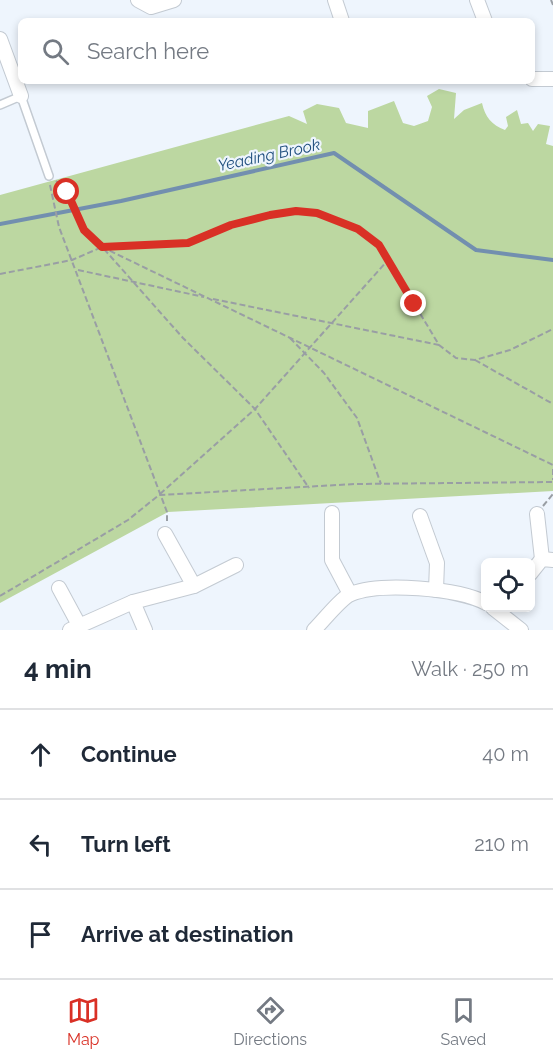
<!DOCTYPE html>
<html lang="en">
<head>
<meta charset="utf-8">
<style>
	:root { --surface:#fff; --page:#f6f6f7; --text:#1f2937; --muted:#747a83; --line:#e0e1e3; --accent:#d93025 }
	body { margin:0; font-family:Raleway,sans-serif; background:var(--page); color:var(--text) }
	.controls { position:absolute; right:18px; bottom:18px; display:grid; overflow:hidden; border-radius:9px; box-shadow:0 3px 9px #0003 }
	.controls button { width:54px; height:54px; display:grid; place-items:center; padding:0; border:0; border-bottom:2px solid var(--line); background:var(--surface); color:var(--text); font:30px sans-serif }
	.stop { position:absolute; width:18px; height:18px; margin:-14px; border:4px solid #d93025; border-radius:50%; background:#fff }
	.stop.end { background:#d93025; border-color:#fff; box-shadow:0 2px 6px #0008 }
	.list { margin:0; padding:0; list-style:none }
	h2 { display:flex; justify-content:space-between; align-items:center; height:78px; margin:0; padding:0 24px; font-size:26px }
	h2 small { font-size:20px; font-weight:400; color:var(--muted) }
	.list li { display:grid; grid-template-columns:39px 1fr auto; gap:18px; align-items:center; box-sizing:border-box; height:90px; padding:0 24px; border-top:2px solid var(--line) }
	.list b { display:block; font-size:22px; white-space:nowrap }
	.list em { font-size:20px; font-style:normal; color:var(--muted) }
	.icon { flex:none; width:33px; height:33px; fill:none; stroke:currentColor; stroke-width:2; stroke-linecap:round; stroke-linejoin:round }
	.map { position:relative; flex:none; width:553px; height:630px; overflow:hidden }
	.search { position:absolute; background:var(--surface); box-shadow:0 3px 9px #0003; left:18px; right:18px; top:18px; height:66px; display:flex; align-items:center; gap:15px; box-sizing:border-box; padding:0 21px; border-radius:9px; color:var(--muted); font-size:22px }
	.sheet { height:348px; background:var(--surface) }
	nav { display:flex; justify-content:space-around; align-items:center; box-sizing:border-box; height:84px; border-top:2px solid var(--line); background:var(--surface); font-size:16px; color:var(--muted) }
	nav a { display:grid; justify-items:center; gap:3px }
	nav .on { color:var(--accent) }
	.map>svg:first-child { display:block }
	.green { fill:#bcd7a1 }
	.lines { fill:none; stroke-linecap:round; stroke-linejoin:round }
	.stream { stroke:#728faf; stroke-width:4 }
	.service-casing { stroke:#c3cad2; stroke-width:10 }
	.minor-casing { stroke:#c3cad2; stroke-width:16 }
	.path { stroke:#999ea4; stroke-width:2; stroke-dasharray:6 3; stroke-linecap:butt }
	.service { stroke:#fff; stroke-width:7 }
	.minor { stroke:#fff; stroke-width:14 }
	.route { stroke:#d93025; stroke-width:8 }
	.labels { text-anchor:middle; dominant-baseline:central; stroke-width:4.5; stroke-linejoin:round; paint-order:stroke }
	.water-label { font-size:16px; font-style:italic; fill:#204f7e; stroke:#eef5fd }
</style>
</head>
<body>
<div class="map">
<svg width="553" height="630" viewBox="0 0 553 630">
	<rect width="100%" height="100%" fill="#eef5fd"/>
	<path class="green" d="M439,89L456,93L454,119L464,110L482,103C485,117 492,125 505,130L508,126L506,117L517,110L521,124L528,123L533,131L538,124L550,126L546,144L553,146V491L168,512L0,603V195L289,116L307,124L303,111L317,104L339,108L346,123L368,128V111L394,101L403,123L414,126L428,121L432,107L427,96Z"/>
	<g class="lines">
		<path class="stream" d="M0,224L121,201L334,153L476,250L553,260"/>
		<defs>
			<path id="service" d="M0,105L21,96L49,176"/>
			<g id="minor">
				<path d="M138,0L151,7L174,0"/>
				<path d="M335,0L342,21"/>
				<path d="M477,0L485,21"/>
				<path d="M0,39L21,96"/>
				<path d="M532,79H553"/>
				<path d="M332,513V560L350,594"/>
				<path d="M537,514L542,559"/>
				<path d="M420,516L437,563L436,590"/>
				<path d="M165,534L194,586"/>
				<path d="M530,574L542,559L553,560"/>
				<path d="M59,588L79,625"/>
				<path d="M133,602L145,630"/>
				<path d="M493,608L521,630"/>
				<path d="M70,630L133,602L194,586L236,565"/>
				<path d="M314,630C323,621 341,598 351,594C380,582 458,588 486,603"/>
			</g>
		</defs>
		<use href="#service" class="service-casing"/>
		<use href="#minor" class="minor-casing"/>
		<g class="path">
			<path d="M551,0L553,5"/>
			<path d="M56,181C78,198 77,231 102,247L553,465"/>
			<path d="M50,185L59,227L167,512V521"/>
			<path d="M104,249L183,338L255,409L309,488"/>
			<path d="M78,270L204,297"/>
			<path d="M0,274L72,260L102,247L188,243L231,225L270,215L296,211L317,213L358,229L379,245L439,345L456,358L475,360L510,350L553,329"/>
			<path d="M213,299L439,345"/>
			<path d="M290,338L324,373L357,418L381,484"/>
			<path d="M475,360L553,404"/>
			<path d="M553,469V480"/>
			<path d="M160,494L255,409L388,260"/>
			<path d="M543,506L553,494"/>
			<path d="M0,596L128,520L159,495L355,484L553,482"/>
		</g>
		<use href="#service" class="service"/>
		<use href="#minor" class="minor"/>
	</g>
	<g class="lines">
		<path class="route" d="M67,192L84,230L102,247L188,243L231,225L270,215L296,211L317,213L358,229L379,245L414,304"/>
	</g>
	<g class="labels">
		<g class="water-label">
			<text transform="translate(269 155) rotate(-12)">Yeading Brook</text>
		</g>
	</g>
</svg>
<div class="controls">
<button><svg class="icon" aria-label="locate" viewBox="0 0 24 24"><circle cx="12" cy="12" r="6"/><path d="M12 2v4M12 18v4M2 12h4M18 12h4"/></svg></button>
</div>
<div class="stop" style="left:67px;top:192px"></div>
<div class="stop end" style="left:414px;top:304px"></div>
<div class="search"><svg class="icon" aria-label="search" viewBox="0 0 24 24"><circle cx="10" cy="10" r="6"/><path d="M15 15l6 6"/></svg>Search here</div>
</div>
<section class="sheet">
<h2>4 min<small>Walk · 250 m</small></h2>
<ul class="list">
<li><svg class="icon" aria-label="ahead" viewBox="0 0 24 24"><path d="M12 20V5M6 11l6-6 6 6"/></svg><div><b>Continue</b></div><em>40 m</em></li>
<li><svg class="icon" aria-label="left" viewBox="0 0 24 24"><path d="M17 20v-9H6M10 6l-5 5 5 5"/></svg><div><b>Turn left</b></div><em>210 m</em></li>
<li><svg class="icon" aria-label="arrive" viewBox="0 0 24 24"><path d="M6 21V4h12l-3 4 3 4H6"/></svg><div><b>Arrive at destination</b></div></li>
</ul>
</section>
<nav>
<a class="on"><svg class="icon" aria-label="map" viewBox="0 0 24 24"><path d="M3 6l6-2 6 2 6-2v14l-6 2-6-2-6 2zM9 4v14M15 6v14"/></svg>Map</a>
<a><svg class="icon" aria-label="directions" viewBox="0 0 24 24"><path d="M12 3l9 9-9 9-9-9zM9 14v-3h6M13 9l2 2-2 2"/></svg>Directions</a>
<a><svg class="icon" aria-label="saved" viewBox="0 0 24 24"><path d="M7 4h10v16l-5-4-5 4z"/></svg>Saved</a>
</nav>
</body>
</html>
